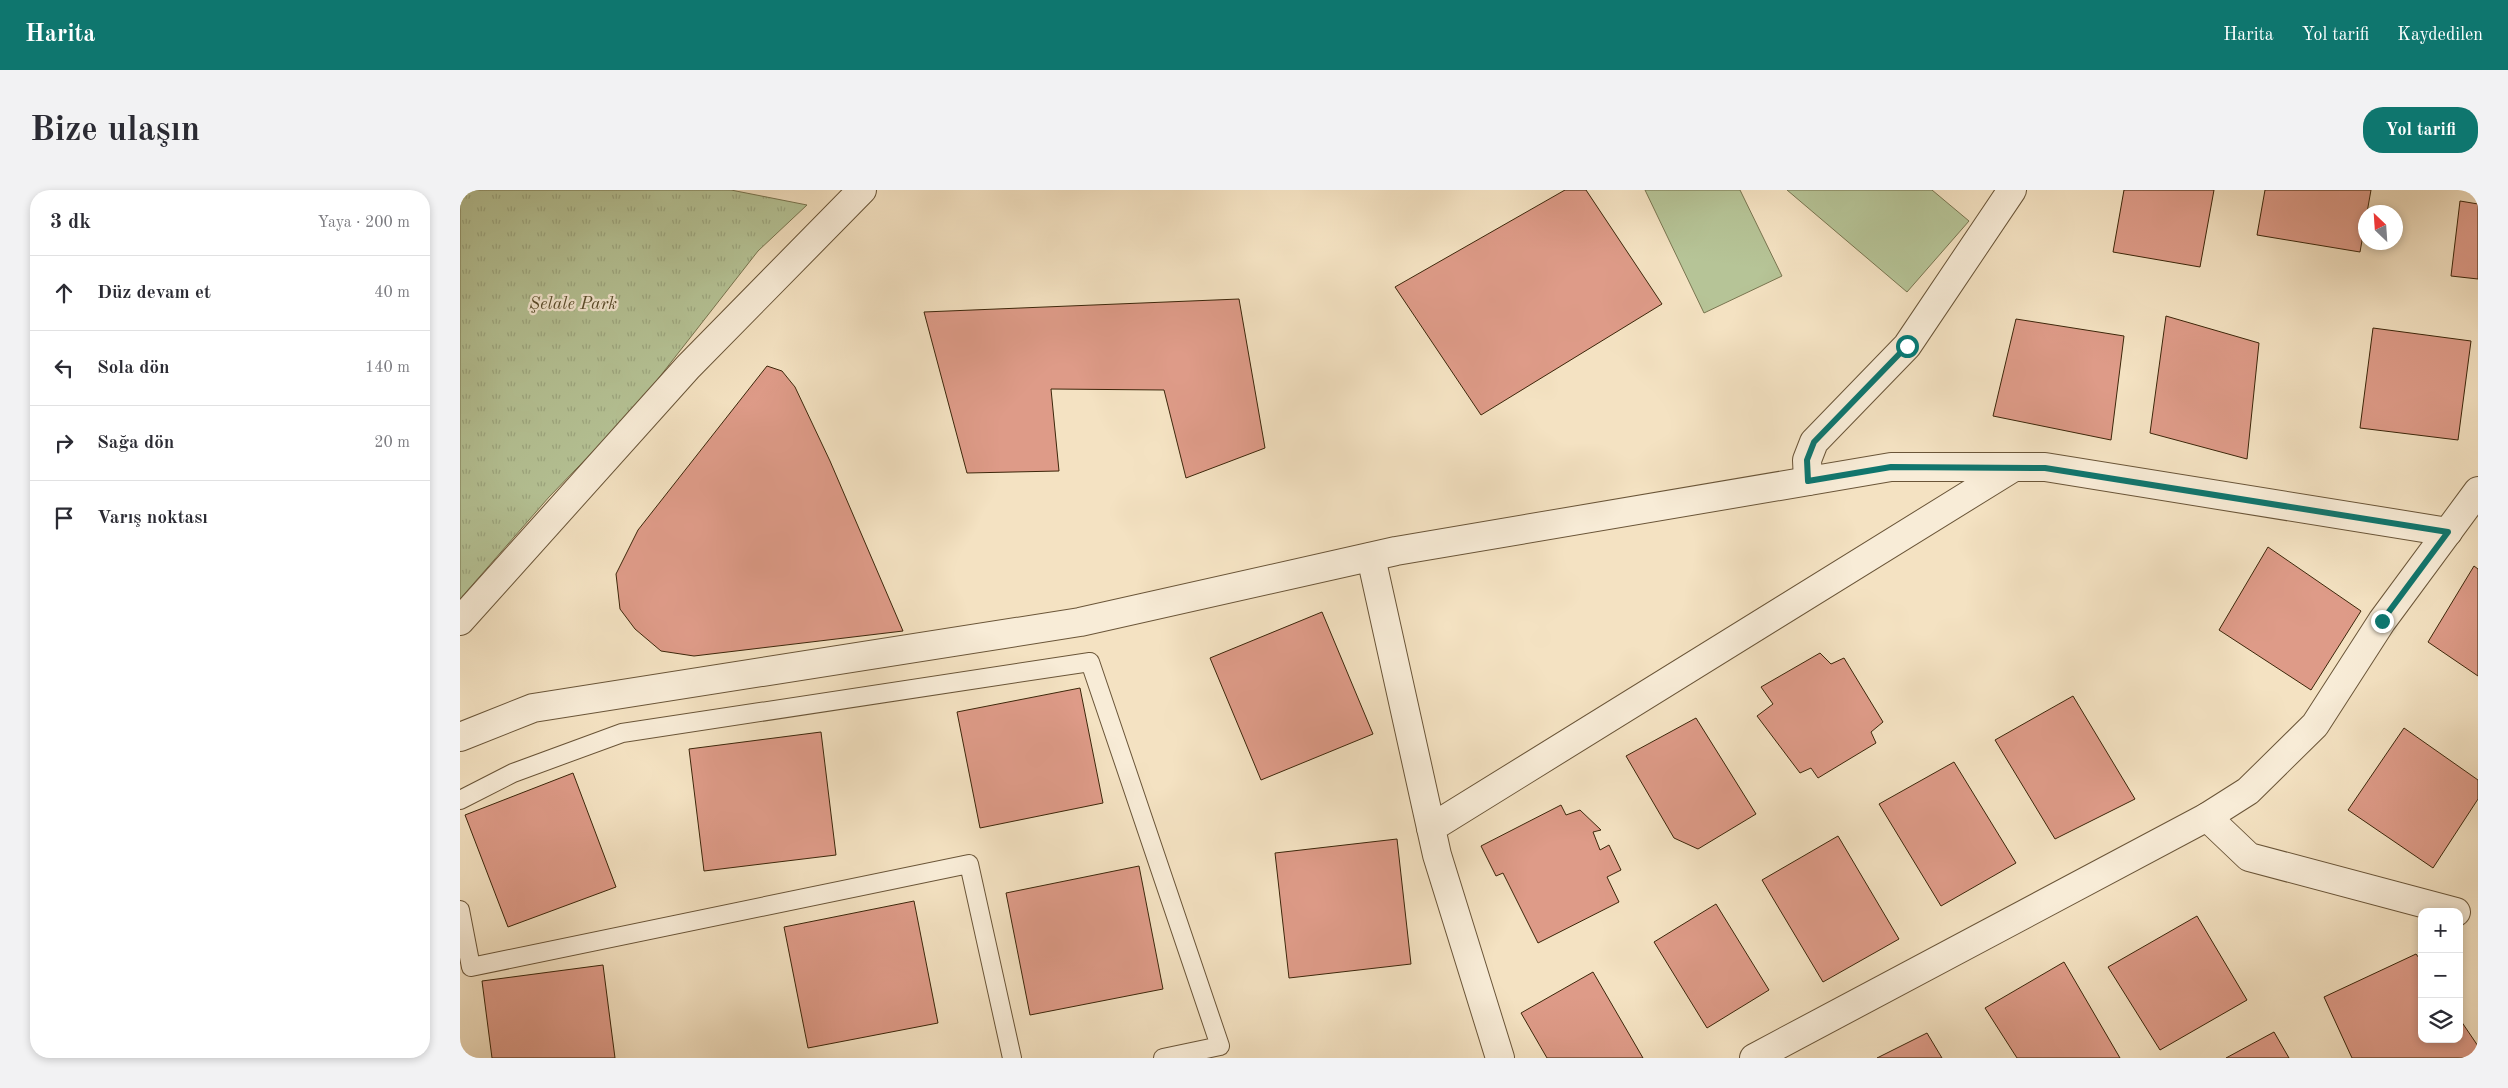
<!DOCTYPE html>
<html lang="tr">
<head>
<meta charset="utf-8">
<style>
	:root { --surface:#fff; --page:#f2f2f3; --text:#2b2b33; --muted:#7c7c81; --line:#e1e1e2; --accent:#0f766e }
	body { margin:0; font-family:"Old Standard TT",serif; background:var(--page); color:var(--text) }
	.controls { position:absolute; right:15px; bottom:15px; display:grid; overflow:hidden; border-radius:10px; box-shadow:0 2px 8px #0003 }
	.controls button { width:45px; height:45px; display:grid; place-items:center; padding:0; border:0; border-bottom:1px solid var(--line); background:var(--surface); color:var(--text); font:25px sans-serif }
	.compass { position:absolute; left:1898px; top:15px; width:45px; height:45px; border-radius:50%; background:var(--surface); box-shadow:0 2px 8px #0003; rotate:335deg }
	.stop { position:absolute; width:15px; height:15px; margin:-11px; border:4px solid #0f766e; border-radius:50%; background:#fff }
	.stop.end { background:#0f766e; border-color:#fff; box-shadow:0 1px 5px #0008 }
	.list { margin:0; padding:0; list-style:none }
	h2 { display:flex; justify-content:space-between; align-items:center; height:65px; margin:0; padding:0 20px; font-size:21px }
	h2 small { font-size:16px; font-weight:400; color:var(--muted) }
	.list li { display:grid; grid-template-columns:32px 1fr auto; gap:15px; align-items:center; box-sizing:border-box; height:75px; padding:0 20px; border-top:1px solid var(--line) }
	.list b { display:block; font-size:19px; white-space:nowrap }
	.list em { font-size:16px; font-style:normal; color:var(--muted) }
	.icon { flex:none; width:28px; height:28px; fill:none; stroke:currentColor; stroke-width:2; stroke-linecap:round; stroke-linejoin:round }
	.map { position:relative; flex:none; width:2018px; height:868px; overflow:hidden; border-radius:20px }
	header { display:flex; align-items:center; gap:30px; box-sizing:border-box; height:70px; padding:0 25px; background:var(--accent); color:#fff }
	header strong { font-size:24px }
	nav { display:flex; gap:28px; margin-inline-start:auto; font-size:18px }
	.intro { display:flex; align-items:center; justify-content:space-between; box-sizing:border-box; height:120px; padding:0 30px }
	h1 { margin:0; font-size:35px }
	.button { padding:12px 22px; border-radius:20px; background:var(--accent); color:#fff; font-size:18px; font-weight:700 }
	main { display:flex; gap:30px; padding:0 30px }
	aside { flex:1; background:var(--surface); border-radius:20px; box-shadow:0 2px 8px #0003 }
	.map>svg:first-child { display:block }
	.park { fill:url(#park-tufts); stroke:#797550 }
	.pitch { fill:#b6c497; stroke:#797550 }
	.building { fill:#de9b88; stroke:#3c260a }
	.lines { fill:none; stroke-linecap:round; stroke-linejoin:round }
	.lane-casing { stroke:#6a5538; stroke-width:20 }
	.street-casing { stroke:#6a5538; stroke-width:30 }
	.lane { stroke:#f8ecd7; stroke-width:18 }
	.street { stroke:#f8ecd7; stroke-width:28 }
	.route { stroke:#0f766e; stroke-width:6 }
	.labels { text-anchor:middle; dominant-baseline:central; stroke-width:4.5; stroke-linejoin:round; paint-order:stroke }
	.park-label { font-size:18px; font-style:italic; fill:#5a4e2d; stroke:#f8ecd7 }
</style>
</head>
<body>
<header>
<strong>Harita</strong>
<nav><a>Harita</a><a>Yol tarifi</a><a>Kaydedilen</a></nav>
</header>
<div class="intro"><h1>Bize ulaşın</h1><a class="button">Yol tarifi</a></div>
<main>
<aside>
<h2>3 dk<small>Yaya · 200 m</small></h2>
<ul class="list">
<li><svg class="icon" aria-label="ahead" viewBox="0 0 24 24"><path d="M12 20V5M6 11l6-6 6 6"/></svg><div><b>Düz devam et</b></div><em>40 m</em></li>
<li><svg class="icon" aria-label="left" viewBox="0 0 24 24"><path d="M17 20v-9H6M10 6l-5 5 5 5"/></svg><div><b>Sola dön</b></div><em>140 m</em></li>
<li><svg class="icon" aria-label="right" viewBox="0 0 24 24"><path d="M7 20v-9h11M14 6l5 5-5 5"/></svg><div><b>Sağa dön</b></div><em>20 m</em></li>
<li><svg class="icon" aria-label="arrive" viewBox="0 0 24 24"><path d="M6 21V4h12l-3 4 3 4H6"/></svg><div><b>Varış noktası</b></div></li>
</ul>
</aside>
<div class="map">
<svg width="2018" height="868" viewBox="0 0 2018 868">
	<defs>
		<pattern id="park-tufts" width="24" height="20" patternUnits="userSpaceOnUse" patternTransform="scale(1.25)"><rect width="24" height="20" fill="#b6c497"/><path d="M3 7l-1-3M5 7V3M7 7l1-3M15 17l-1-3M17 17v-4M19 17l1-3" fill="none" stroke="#9da881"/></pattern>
	</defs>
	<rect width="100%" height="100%" fill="#f4e2c2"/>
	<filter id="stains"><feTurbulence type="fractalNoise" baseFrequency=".004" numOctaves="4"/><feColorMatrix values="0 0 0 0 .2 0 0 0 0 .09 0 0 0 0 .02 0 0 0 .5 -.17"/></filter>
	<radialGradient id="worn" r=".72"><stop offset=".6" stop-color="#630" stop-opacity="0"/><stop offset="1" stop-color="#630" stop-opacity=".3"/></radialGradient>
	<path class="park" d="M0,0H271L347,15L298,61L176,217L89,307L0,409Z"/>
	<g class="pitch">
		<path d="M1185,0H1280L1322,86L1244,123Z"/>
		<path d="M1327,0H1472L1509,31L1447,102Z"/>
	</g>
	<g class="building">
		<path d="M1105,0H1126L1202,114L1021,225L935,97Z"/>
		<path d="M1664,0H1754L1740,77L1653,62Z"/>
		<path d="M1805,0H1911L1900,62L1797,45Z"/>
		<path d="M2000,11L2018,14V89L1991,86Z"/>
		<path d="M779,109L805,258L726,288L704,200L591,199L599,281L507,283L464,122Z"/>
		<path d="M1706,126L1799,153L1787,269L1690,243Z"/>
		<path d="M1556,129L1664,146L1651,250L1533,226Z"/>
		<path d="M1913,138L2011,151L1998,250L1900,238Z"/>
		<path d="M307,176L322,181L335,197L370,271L443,441L234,466L201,461L175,439L160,419L156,384L178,340Z"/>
		<path d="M1808,357L1901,421L1851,500L1759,440Z"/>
		<path d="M2014,376L2018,379V486L1968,452Z"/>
		<path d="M862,422L913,544L801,590L750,468Z"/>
		<path d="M1360,463L1371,474L1384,468L1423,532L1411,542L1416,553L1358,588L1351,578L1340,583L1297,526L1313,514L1301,497Z"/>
		<path d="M620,498L643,613L520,638L497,522Z"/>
		<path d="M1613,506L1675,609L1595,649L1535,550Z"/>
		<path d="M1236,528L1296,624L1238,659L1214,648L1166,566Z"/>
		<path d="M1944,538L2018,590V609L1973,678L1888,620Z"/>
		<path d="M361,542L376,665L244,681L229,559Z"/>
		<path d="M1494,572L1556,673L1481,716L1419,614Z"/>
		<path d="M113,583L156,697L48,737L5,625Z"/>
		<path d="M1101,615L1106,625L1120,620L1141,640L1133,642L1140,660L1149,655L1161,680L1147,687L1159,712L1078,753L1043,683L1036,686L1021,656Z"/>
		<path d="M1378,646L1439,749L1363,792L1302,690Z"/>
		<path d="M937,649L951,774L829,788L815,663Z"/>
		<path d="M679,676L703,799L570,825L546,703Z"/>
		<path d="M454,711L478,833L348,858L324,737Z"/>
		<path d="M1256,714L1309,800L1247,838L1194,752Z"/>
		<path d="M1737,726L1787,810L1700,860L1648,777Z"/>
		<path d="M1956,764L1962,772V849H1999V828L2018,856V864L2008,868H1892L1864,807Z"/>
		<path d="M1604,772L1660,868H1557L1525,818Z"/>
		<path d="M143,775L155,868H32L22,791Z"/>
		<path d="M1133,782L1183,868H1087L1061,823Z"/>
		<path d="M1814,842L1829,868H1766Z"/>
		<path d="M1467,843L1482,868H1417Z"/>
	</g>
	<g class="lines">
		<defs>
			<g id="lane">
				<path d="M0,610L53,583L162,543L630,472L760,856L703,868"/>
				<path d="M0,720L11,777L509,674L552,868"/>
			</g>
			<g id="street">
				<path d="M1348,291L1347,270L1354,252L1447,156L1552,0"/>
				<path d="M911,367L971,638"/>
				<path d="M0,431L228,177L402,0"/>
				<path d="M0,547L73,518L620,432L936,361L1431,277H1585L1988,342"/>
				<path d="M1747,627L1789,667L1996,722"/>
				<path d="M1040,868L977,665L971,638L1554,277"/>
				<path d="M1294,868L1747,627L1788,601L1855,535L1922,431L2018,301"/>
			</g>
		</defs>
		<use href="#lane" class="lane-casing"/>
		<use href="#street" class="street-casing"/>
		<use href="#lane" class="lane"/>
		<use href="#street" class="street"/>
	</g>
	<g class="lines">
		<path class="route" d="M1447,156L1354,252L1347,270L1348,291L1431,277L1585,278L1988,342L1922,431"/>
	</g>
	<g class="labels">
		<g class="park-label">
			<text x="113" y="114">Şelale Park</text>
		</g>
	</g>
	<rect width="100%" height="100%" filter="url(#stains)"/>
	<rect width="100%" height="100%" fill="url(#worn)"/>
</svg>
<div class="controls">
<button>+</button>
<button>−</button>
<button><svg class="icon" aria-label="layers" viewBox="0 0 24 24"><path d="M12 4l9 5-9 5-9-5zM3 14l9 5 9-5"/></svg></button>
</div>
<svg class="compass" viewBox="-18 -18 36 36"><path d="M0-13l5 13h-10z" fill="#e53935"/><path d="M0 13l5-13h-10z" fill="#7c7c81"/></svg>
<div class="stop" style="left:1447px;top:156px"></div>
<div class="stop end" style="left:1922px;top:431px"></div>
</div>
</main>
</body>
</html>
